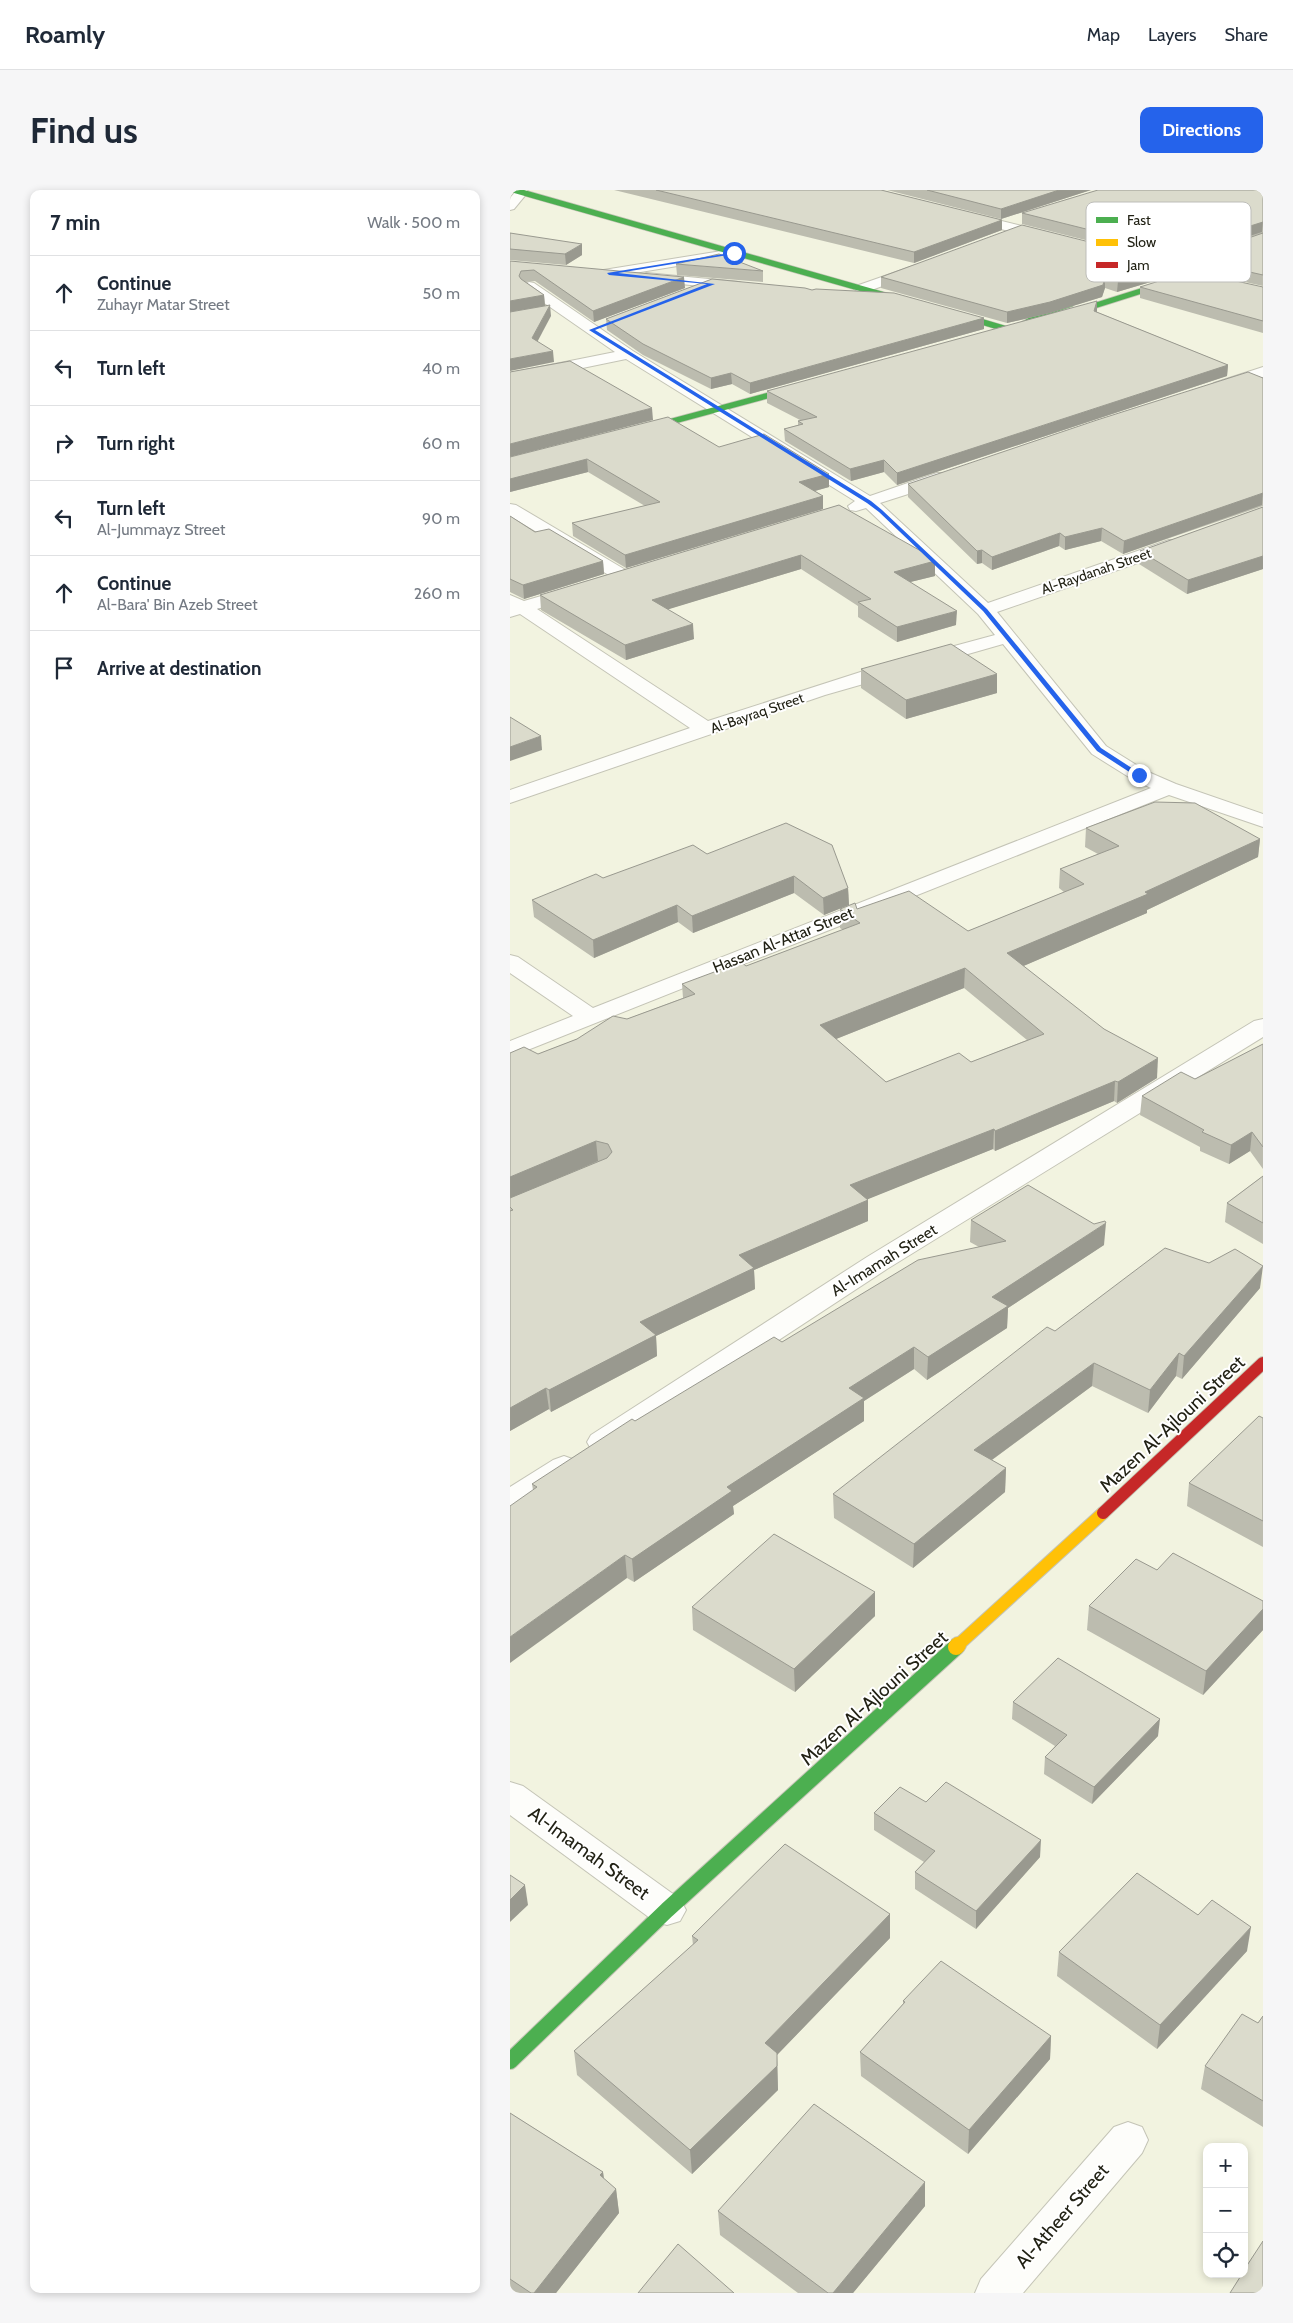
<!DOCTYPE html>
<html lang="en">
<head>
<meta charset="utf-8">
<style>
	:root { --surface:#fff; --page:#f6f6f7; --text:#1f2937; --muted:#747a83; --line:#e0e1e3; --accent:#2563eb }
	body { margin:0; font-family:Cabin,sans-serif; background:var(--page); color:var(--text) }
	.controls { position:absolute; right:15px; bottom:15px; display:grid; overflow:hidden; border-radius:10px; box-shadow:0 2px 8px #0003 }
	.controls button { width:45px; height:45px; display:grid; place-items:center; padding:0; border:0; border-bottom:1px solid var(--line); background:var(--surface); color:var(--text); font:25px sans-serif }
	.stop { position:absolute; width:15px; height:15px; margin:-11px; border:4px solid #2563eb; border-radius:50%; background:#fff }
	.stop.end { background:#2563eb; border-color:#fff; box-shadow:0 1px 5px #0008 }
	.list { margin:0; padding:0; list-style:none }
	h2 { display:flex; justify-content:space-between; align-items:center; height:65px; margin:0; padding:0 20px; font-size:21px }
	h2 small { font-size:16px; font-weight:400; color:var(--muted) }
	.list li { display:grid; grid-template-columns:32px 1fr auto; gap:15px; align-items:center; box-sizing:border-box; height:75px; padding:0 20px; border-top:1px solid var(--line) }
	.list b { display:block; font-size:19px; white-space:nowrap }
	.list p { margin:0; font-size:16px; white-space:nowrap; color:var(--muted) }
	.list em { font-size:16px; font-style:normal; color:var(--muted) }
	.icon { flex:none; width:28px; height:28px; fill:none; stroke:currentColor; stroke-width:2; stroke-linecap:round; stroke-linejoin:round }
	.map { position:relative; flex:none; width:753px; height:2103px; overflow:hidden; border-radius:10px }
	header { display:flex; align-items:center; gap:30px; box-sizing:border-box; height:70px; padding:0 25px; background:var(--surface); border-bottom:1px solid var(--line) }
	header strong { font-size:24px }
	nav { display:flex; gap:28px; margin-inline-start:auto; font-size:18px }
	.intro { display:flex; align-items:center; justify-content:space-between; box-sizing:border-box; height:120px; padding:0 30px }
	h1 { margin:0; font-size:35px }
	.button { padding:12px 22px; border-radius:10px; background:var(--accent); color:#fff; font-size:18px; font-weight:700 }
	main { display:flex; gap:30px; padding:0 30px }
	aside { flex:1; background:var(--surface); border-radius:10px; box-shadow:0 2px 8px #0003 }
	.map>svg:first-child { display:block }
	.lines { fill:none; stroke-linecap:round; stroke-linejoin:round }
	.street-casing { stroke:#c4c4b6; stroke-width:2 }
	.fast-far1-casing { stroke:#c4c4b6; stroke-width:7 }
	.fast-casing { stroke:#c4c4b6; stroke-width:18 }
	.slow-far1-casing { stroke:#c4c4b6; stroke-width:14 }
	.slow-casing { stroke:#c4c4b6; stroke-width:18 }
	.jam-casing { stroke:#c4c4b6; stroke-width:14 }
	.street { fill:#fdfdfa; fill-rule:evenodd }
	.fast-far1 { stroke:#4caf50; stroke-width:5.5 }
	.fast { stroke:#4caf50; stroke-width:16 }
	.slow-far1 { stroke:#ffc107; stroke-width:12 }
	.slow { stroke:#ffc107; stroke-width:16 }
	.jam { stroke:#c62828; stroke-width:12 }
	.wall { fill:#bcbcaf; fill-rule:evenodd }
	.shaded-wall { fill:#99998f }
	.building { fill:#dbdbcc; stroke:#99998f; fill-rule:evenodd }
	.route { fill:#2563eb }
	.labels { text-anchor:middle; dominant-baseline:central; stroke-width:4; stroke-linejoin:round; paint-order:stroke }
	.far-street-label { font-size:14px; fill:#222215; stroke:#fff }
	.street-label { font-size:16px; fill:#222215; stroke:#fff }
	.near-street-label { font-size:19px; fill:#222215; stroke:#fff }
	.key { fill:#fff; stroke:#bdbdb9; stroke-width:1 }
	.key-label { font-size:14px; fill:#222215 }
</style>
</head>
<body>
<header>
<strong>Roamly</strong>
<nav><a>Map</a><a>Layers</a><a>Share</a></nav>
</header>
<div class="intro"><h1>Find us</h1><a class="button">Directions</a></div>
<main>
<aside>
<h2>7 min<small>Walk · 500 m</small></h2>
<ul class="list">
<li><svg class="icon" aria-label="ahead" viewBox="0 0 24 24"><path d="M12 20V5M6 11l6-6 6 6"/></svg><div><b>Continue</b><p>Zuhayr Matar Street</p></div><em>50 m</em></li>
<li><svg class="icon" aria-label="left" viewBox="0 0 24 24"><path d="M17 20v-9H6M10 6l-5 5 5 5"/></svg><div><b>Turn left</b></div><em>40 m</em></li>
<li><svg class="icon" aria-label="right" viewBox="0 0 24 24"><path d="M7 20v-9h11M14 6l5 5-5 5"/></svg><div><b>Turn right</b></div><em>60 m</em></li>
<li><svg class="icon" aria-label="left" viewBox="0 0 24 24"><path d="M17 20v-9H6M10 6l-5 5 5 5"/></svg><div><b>Turn left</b><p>Al-Jummayz Street</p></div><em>90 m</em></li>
<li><svg class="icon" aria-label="ahead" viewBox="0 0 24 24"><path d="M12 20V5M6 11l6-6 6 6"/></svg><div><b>Continue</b><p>Al-Bara' Bin Azeb Street</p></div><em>260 m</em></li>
<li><svg class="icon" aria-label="arrive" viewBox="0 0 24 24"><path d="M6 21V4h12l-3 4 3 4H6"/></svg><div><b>Arrive at destination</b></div></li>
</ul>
</aside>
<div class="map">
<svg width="753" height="2103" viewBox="0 0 753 2103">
	<rect width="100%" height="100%" fill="#f2f3e0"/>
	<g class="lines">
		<defs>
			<g id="street">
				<path d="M7,0H17L18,2L4,19L0,20V8Z"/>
				<path d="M455,22L544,44L546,47L539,51L450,29L449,26Z"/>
				<path d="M224,59L229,60L231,63L229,66L75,91L68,87L75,83Z"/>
				<path d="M406,75L411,76L413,79L411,82L356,102L351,103L344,99L346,96Z"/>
				<path d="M688,78L733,92L735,95L728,99L683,85L681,82Z"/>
				<path d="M136,83L230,92L237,96L230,100L131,90L129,87Z"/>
				<path d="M19,92L24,93L123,161L360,306L427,283H439L441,287L439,291L370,313L478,413L659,350H671L674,354L671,358L487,422L596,556L636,581L666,594L753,624V637L659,605L0,867V851L63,826L0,783V765L8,767L83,818L641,598L622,589L582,564L493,454L315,505L0,613V600L180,538L10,424L0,427V405L14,411L66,396L72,397L75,401L72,405L27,419L198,531L363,478L485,445L468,424L356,318L346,321L340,320L338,316L345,311L116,169L0,193V183L105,162L14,99L12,96Z"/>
				<path d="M753,177V187L709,201L704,199L701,196L704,193Z"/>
				<path d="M0,314L6,315L119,382L122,386L119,390H107L0,326Z"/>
				<path d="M753,829V847L377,1079L103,1259L92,1262L81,1259L77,1252L81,1245L357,1067L744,831Z"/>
				<path d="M54,1266L65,1270L69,1277L65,1284L11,1320L0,1323V1297L43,1270Z"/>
				<path d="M0,1592L13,1596L170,1709L176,1720L170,1731L157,1735L144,1731L0,1625Z"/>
				<path d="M618,1932L632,1937L638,1950L632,1963L513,2103H465L471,2089L604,1937Z"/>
			</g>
			<g id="fast-far1">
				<path d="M4,0L395,111"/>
				<path d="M439,122L496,139"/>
				<path d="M552,126L666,90"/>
				<path d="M512,135L529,125L561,114"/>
				<path d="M130,240L293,196"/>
			</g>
			<path id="fast" d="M0,1871L157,1720L446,1457"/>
			<path id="slow-far1" d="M447,1456L593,1323"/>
			<path id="slow" d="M446,1457L448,1455"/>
			<path id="jam" d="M593,1323L753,1173"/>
		</defs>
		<use href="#street" class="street-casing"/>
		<use href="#fast-far1" class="fast-far1-casing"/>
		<use href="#fast" class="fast-casing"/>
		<use href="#slow-far1" class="slow-far1-casing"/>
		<use href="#slow" class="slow-casing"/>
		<use href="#jam" class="jam-casing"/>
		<use href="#street" class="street"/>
		<use href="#fast-far1" class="fast-far1"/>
		<use href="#fast" class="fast"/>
		<use href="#slow-far1" class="slow-far1"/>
		<use href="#slow" class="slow"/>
		<use href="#jam" class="jam"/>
	</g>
	<g class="wall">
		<path d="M104,0H371L492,30V40L404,73Z"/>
		<path d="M377,0H581L491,29Z"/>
		<path d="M753,0V43L667,70L677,69L753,43V96L681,80L607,102L595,98L592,107L540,123L497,133L371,98V87L619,62L665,70L619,61L512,34V23Z"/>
		<path d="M0,43L72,65L56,75L0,70V71Z"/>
		<path d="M0,71L175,98L84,132L25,91L16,92L34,105L35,116L0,122Z"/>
		<path d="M166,74L253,81V92L167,85Z"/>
		<path d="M630,97H753V143L630,108Z"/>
		<path d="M302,100L474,139L240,204L222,194L201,199L133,165L97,140L96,129Z"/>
		<path d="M587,122L718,175L717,186L387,295L374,282L341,291L275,251L274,239L288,235V231H292L257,213V201Z"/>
		<path d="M753,188V316L613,364L591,351L555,360L549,356L482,380L472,373L467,374L398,307V294Z"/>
		<path d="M209,257L319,284V297L305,301L313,306V319L116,378L63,346L62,333L135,316L78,282L0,302V267Z"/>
		<path d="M329,315L425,371V386L400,392L446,435L387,452L348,427V416L291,379L158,419L184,449L116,470L31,420L30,405Z"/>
		<path d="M753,317V379L677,404L629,374L630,361Z"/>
		<path d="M0,326L25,342L93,371L94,384L14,409L0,402Z"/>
		<path d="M351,479L487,484V503L396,529L351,498Z"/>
		<path d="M576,638L750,649L748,667L637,720V723L513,776L647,888L607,913L604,911L485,961L483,959L357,1009L358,1010V1031L244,1080L245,1099L146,1146L147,1166L41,1222L39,1219L0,1241V863L28,864L67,849L117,829L173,808L172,794L236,776L333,740L330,738V719H347L458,741L554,702L549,698L550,679L588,664L575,657ZM454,798L517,850L461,872L376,892L326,849Z"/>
		<path d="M197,664L338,698L339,715L314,725L284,703L183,743L168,732L84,768L24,727L22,710L93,688Z"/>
		<path d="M753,854V979L740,961L719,974L690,961V957L630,925L632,906L685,889Z"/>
		<path d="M753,986V1054L715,1032L717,1013Z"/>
		<path d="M461,1030L594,1055L498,1118L497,1138L417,1190L404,1179L354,1211V1231L223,1316L224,1324L124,1392L117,1388L23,1300L22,1294L125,1231L272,1152L469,1057L460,1052Z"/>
		<path d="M750,1098L672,1189L666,1186L638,1223L582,1196L482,1270L496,1278L495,1302L403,1378L324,1328L323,1304L545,1141Z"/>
		<path d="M753,1228V1357L677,1316L679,1293Z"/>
		<path d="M647,1380L753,1411V1440L693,1505L577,1440L579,1416Z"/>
		<path d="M365,1402V1426L285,1502L183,1440L182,1417Z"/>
		<path d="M503,1512L648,1546L582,1614L534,1584L535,1567L545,1556L502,1529Z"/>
		<path d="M416,1612L530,1667L466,1739L405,1699V1682L414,1672L364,1640V1623Z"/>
		<path d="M380,1724V1748L267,1865L268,1900L182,1984L67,1885L64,1861L183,1755L182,1746Z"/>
		<path d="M737,1761L647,1859L547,1786L549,1762Z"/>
		<path d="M393,1811L541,1846L540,1869L458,1964L351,1886L350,1862L393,1814Z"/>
		<path d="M753,1826V1937L691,1899L695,1876L748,1833Z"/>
		<path d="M0,1923L93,1982L94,1989L106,1999L109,2023L46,2103H0Z"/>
		<path d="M415,2016L343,2103H288L210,2045L208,2021Z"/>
	</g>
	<g class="shaded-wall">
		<path d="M549,0H581L491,29V19Z"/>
		<path d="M492,30V40L404,73V62Z"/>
		<path d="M753,32L752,42L666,70L667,59Z"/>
		<path d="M72,54V65L56,75L55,64Z"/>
		<path d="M682,69L681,80L607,102L608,91Z"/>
		<path d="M174,87L175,98L84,132L83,121Z"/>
		<path d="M595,87V98L592,107L540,123L497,133V122Z"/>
		<path d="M34,105L35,116L0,122V111Z"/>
		<path d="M587,111V122L583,132L584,121Z"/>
		<path d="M40,115L41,126L23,160L22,148Z"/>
		<path d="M474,128V139L240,204V193Z"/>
		<path d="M43,161L44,172L0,181V169Z"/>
		<path d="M718,175L717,186L387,295V283Z"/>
		<path d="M221,183L222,194L201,199V188Z"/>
		<path d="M142,218L143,230L0,267V254Z"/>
		<path d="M77,269L78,282L0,302V289Z"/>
		<path d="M374,270V282L341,291L340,279Z"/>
		<path d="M319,284V297L290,305L289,292Z"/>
		<path d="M753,303L752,315L613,364L614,351Z"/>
		<path d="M313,306V319L116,378L115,365Z"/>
		<path d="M592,338L591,351L555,360V347Z"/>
		<path d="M550,343L549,356L482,380V367Z"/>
		<path d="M472,360V373L467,374V361Z"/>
		<path d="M291,365V379L143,424L142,410Z"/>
		<path d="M753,366V379L677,404L678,390Z"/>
		<path d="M93,371L94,384L14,409L13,395Z"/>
		<path d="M425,371V386L384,396V382Z"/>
		<path d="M447,421L446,435L387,452V437Z"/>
		<path d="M183,434L184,449L116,470L115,455Z"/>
		<path d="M487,484V503L396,529V510Z"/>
		<path d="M31,546L32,560L0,571V557Z"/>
		<path d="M750,649L748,667L637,720V723L497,783V763L635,702Z"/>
		<path d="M284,686V703L183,743L182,726Z"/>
		<path d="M338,698L339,715L314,725L313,708Z"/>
		<path d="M167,715L168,732L84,768L83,750Z"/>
		<path d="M455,778L454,798L311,855L310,835Z"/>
		<path d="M648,868L647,888L607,913L608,892Z"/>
		<path d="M605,891L604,911L485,961V941Z"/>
		<path d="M484,939L483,959L341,1016L340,995Z"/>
		<path d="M742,942L740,961L719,974L721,955Z"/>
		<path d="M86,951L88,971L0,1009V987Z"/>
		<path d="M358,1010V1031L244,1080L245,1099L146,1146L147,1166L41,1222L39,1200L130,1132L229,1065Z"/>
		<path d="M596,1033L594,1055L498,1118L497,1138L417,1190L418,1167L482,1107Z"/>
		<path d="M753,1076L750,1098L672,1189L674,1166Z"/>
		<path d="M404,1157V1179L354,1211V1231L223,1316L224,1324L124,1392L122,1369L217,1297L339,1198Z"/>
		<path d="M669,1163L666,1186L638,1223L640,1200Z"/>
		<path d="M584,1173L582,1196L464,1283V1260Z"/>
		<path d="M36,1198L39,1219L0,1241V1218Z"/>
		<path d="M496,1278L495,1302L403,1378L404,1354Z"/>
		<path d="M115,1365L117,1388L0,1473V1447Z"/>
		<path d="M365,1402V1426L285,1502L284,1479Z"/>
		<path d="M753,1419V1440L693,1505L696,1481Z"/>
		<path d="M650,1529L648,1546L582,1614L584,1597Z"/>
		<path d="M531,1650L530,1667L466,1739V1721Z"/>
		<path d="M15,1695L18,1715L0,1732V1710Z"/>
		<path d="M380,1724V1748L267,1865L268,1900L182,1984L180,1960L255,1853Z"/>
		<path d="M741,1737L737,1761L647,1859L650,1835Z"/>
		<path d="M541,1846L540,1869L458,1964L459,1940Z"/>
		<path d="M93,1982L96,2005L90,1985Z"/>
		<path d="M415,1992V2016L343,2103H323Z"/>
		<path d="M106,1999L109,2023L46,2103H24Z"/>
	</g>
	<g class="building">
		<path d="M146,0H371L492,30L404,62Z"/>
		<path d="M417,0H549L491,19Z"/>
		<path d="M588,0H753V32L667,59L620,50L512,23Z"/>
		<path d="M512,35L619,62L664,70L677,69L753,43V85L682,69L608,91L595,87L593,95L540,112L497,122L371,87Z"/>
		<path d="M0,43L72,54L55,64L0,59Z"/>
		<path d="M209,64L253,81L166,74Z"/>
		<path d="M0,71L174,87L83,121L24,80L11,81L9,86L11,89L34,105L0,111Z"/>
		<path d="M681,81L753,97V131L630,97Z"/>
		<path d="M202,89L295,98L302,100L306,99L384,103L474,128L240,193L221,183L201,188L133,154L96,129Z"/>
		<path d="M587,111L584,121L718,175L387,283L374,270L340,279L274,239L293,234L288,231L307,227L257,201Z"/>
		<path d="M40,115L22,148L43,161L0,169V122Z"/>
		<path d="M60,171L142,218L0,254V182Z"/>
		<path d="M738,182L753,188V303L614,351L592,338L555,347L550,343L482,367L472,360L467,361L398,294L587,230Z"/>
		<path d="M158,227L209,257L254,244L319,284L289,292L313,306L115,365L62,333L150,312L77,269L0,289V267Z"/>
		<path d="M329,315L418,365L425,371L384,382L447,421L387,437L348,412L361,409L291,365L142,410L183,434L115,455L30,405Z"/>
		<path d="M753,317V366L678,390L630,361Z"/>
		<path d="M0,326L25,342L39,339L93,371L13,395L0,389Z"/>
		<path d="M441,454L487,484L396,510L351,479Z"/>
		<path d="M0,527L31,546L0,557Z"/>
		<path d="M645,612L685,613L750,649L635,702L638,704L497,763L594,839L648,868L608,892L605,891L485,941L484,939L340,995L358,1010L229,1065L244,1078L130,1132L146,1145L39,1200L36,1198L0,1218V1021L3,1020L0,1017V1008L97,968L102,962L98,954L86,951L0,987V863L14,857L28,864L67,849L103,826L117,829L185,804L172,794L231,772L236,776L350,733L330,719L345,713L347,719L399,701L458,741L574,694L550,679L609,656L576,638ZM455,778L534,844L461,872L449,863L376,892L310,835Z"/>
		<path d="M276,633L322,655L338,698L313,708L284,686L182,726L167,715L83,750L22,710L86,684L93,688L183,655L197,664Z"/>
		<path d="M753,854V957L742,942L721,955L692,942L694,940L632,906L671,882L685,889Z"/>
		<path d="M753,986V1033L717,1013Z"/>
		<path d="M518,995L584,1034L595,1031L596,1033L482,1107L498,1116L418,1167L404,1157L339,1198L354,1208L217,1297L222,1301L122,1369L115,1365L0,1447V1316L27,1297L22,1294L122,1229L125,1231L264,1147L272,1152L408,1070L496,1051L461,1030Z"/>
		<path d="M655,1058L699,1073L725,1059L753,1076L674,1166L669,1163L640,1200L584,1173L464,1260L496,1278L404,1354L323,1304L537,1137L545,1141Z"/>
		<path d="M749,1226L753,1228V1331L679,1293Z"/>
		<path d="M264,1344L365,1402L284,1479L182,1417Z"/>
		<path d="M663,1363L753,1411V1419L696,1481L579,1416L626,1369L647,1380Z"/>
		<path d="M548,1468L650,1529L584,1597L535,1567L557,1545L503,1512Z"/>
		<path d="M436,1592L531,1650L466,1721L405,1682L425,1661L364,1623L390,1597L416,1612Z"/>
		<path d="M275,1654L380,1724L255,1853L267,1863V1876L180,1960L64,1861L188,1750L182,1746Z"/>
		<path d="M627,1683L688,1725L702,1710L741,1737L650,1835L549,1762Z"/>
		<path d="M0,1685L15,1695L0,1710Z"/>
		<path d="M431,1771L541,1846L459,1940L350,1862L395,1812L393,1811Z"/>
		<path d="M732,1824L748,1833L753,1826V1911L695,1876Z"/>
		<path d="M304,1914L415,1992L323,2103H318L208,2021Z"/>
		<path d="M0,1923L93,1982L90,1985L106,1999L24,2103H21L0,2089Z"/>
		<path d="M753,2051V2103H720L732,2084H734V2080Z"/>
		<path d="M168,2054L224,2103H128Z"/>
	</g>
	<path class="route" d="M226,62L224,64L108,83L205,94L85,140L361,311L372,320L477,419L591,558L631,584V587H627L587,561L473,421L369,322L357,313L79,140L197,94L99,85L97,83Z"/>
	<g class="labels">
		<g class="far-street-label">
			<text transform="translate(586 381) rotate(-19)">Al-Raydanah Street</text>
			<text transform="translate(247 523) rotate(-19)">Al-Bayraq Street</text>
		</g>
		<g class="street-label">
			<text transform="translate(273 750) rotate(-22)">Hassan Al-Attar Street</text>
			<text transform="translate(374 1070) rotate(-32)">Al-Imamah Street</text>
		</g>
		<g class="near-street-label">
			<text transform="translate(662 1234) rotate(-43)">Mazen Al-Ajlouni Street</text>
			<text transform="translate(364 1508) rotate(-42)">Mazen Al-Ajlouni Street</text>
			<text transform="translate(79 1663) rotate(36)">Al-Imamah Street</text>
			<text transform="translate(552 2026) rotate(-49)">Al-Atheer Street</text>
		</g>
	</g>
	<rect x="576" y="12" width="165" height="80" rx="8" class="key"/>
	<rect x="586" y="27" width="22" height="6" fill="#4caf50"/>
	<rect x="586" y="49" width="22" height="7" fill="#ffc107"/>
	<rect x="586" y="72" width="22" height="6" fill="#c62828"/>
	<g class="key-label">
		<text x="617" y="35">Fast</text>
		<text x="617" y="57">Slow</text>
		<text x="617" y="80">Jam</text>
	</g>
</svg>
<div class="controls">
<button>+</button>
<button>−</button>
<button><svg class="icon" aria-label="locate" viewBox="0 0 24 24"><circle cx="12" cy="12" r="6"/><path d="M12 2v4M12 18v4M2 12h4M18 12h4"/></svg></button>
</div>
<div class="stop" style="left:224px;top:63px"></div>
<div class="stop end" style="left:629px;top:585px"></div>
</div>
</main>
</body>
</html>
